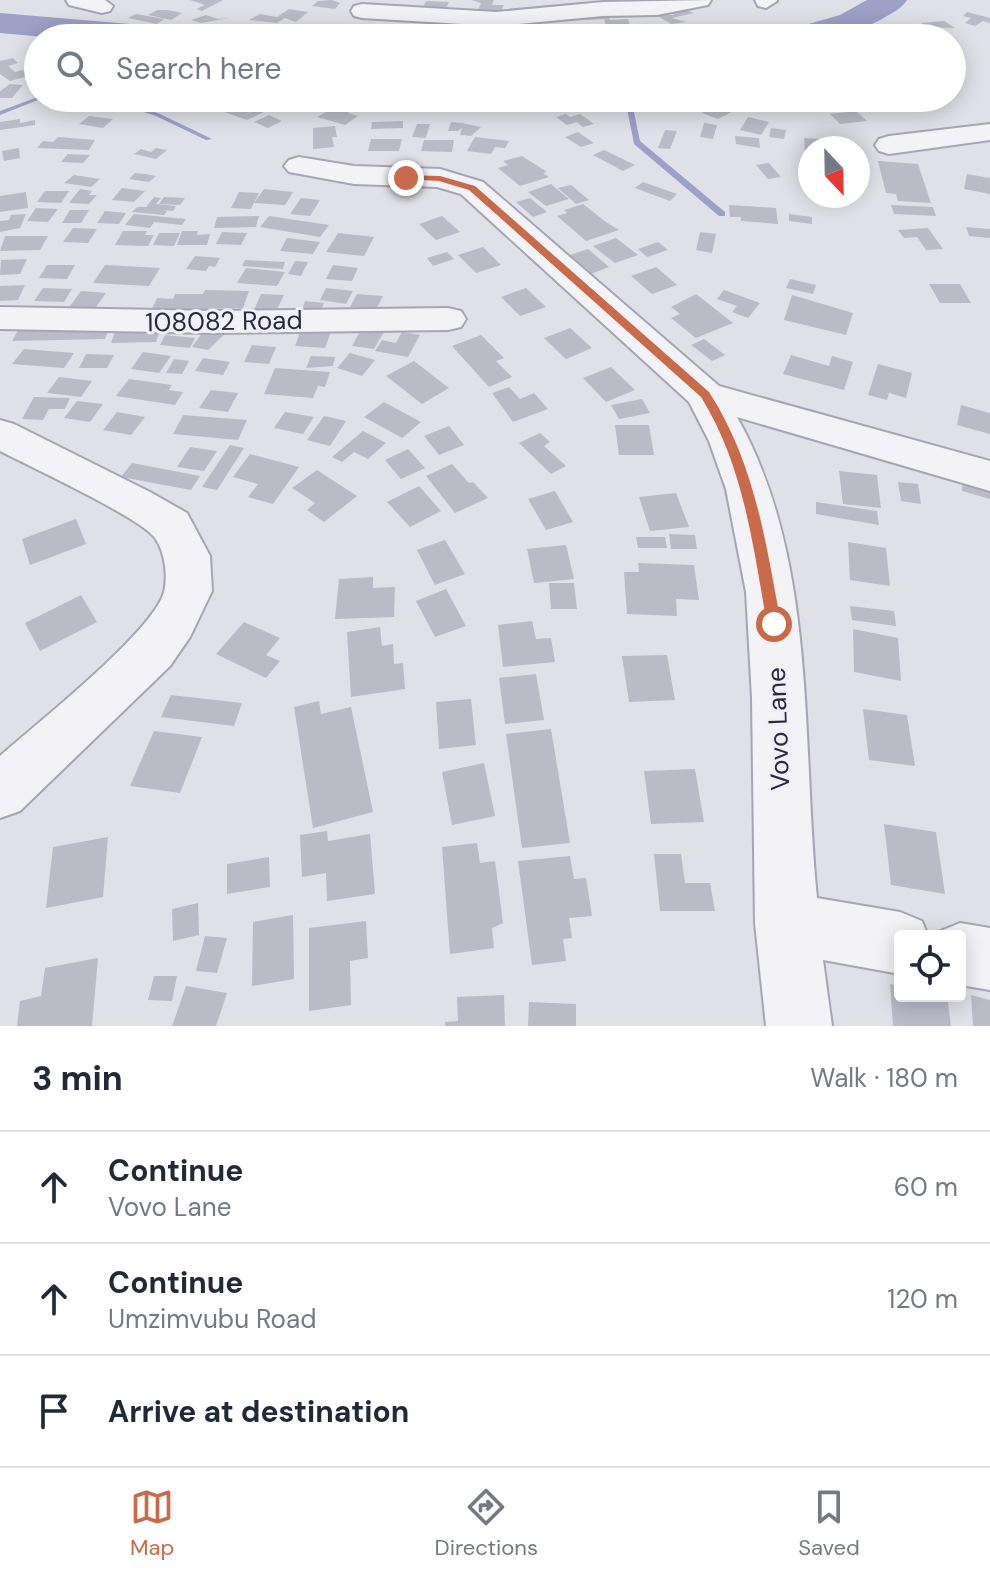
<!DOCTYPE html>
<html lang="en">
<head>
<meta charset="utf-8">
<style>
	:root { --surface:#fff; --page:#f2f2f3; --text:#1f2937; --muted:#747a83; --line:#e0e1e3; --accent:#c96a4a }
	body { margin:0; font-family:"DM Sans",sans-serif; background:var(--page); color:var(--text) }
	.controls { position:absolute; right:24px; bottom:24px; display:grid; overflow:hidden; border-radius:8px; box-shadow:0 4px 20px #0003 }
	.controls button { width:72px; height:72px; display:grid; place-items:center; padding:0; border:0; border-bottom:2px solid var(--line); background:var(--surface); color:var(--text); font:40px sans-serif }
	.compass { position:absolute; left:798px; top:136px; width:72px; height:72px; border-radius:50%; background:var(--surface); box-shadow:0 4px 20px #0003; rotate:158deg }
	.stop { position:absolute; width:24px; height:24px; margin:-18px; border:6px solid #c96a4a; border-radius:50%; background:#fff }
	.stop.end { background:#c96a4a; border-color:#fff; box-shadow:0 2px 8px #0008 }
	.list { margin:0; padding:0; list-style:none }
	h2 { display:flex; justify-content:space-between; align-items:center; height:104px; margin:0; padding:0 32px; font-size:34px }
	h2 small { font-size:26px; font-weight:400; color:var(--muted) }
	.list li { display:grid; grid-template-columns:52px 1fr auto; gap:24px; align-items:center; box-sizing:border-box; height:112px; padding:0 32px; border-top:2px solid var(--line) }
	.list b { display:block; font-size:30px; white-space:nowrap }
	.list p { margin:0; font-size:26px; white-space:nowrap; color:var(--muted) }
	.list em { font-size:26px; font-style:normal; color:var(--muted) }
	.icon { flex:none; width:44px; height:44px; fill:none; stroke:currentColor; stroke-width:2; stroke-linecap:round; stroke-linejoin:round }
	.map { position:relative; flex:none; width:990px; height:1026px; overflow:hidden }
	.search { position:absolute; background:var(--surface); box-shadow:0 4px 20px #0003; left:24px; right:24px; top:24px; height:88px; display:flex; align-items:center; gap:20px; box-sizing:border-box; padding:0 28px; border-radius:44px; color:var(--muted); font-size:30px }
	.sheet { height:440px; background:var(--surface) }
	nav { display:flex; justify-content:space-around; align-items:center; box-sizing:border-box; height:112px; border-top:2px solid var(--line); background:var(--surface); font-size:22px; color:var(--muted) }
	nav a { display:grid; justify-items:center; gap:4px }
	nav .on { color:var(--accent) }
	.map>svg:first-child { display:block }
	.lines { fill:none; stroke-linecap:round; stroke-linejoin:round }
	.stream { fill:#9da0c7; fill-rule:evenodd }
	.river { fill:#9da0c7; fill-rule:evenodd }
	.building { fill:#bbbbc8 }
	.minor-casing { stroke:#a6a5b3; stroke-width:4 }
	.minor { fill:#f3f3f7; fill-rule:evenodd }
	.route { fill:#c96a4a }
	.labels { text-anchor:middle; dominant-baseline:central; stroke-width:6; stroke-linejoin:round; paint-order:stroke }
	.street-label { font-size:26px; fill:#2a2940; stroke:#f0f0f6 }
</style>
</head>
<body>
<div class="map">
<svg width="990" height="1026" viewBox="0 0 990 1026">
	<rect width="100%" height="100%" fill="#e0e0e9"/>
	<g class="lines">
		<g class="stream">
			<path d="M119,31L124,32L118,38H112Z"/>
			<path d="M38,97V98H43L0,115V111Z"/>
			<path d="M76,98H116L160,114L212,139L206,140L156,116L111,101L79,100Z"/>
			<path d="M625,98H631L640,141L725,212V216H719L634,144Z"/>
		</g>
		<g class="river">
			<path d="M867,0H907C901,9 892,13 882,19C848,38 817,38 779,38L784,31L840,15Z"/>
			<path d="M0,13L178,28L190,31L195,38H56L0,33Z"/>
		</g>
	</g>
	<g class="building">
		<path d="M190,0H223L202,11L196,9L205,5Z"/>
		<path d="M332,0L340,3L335,9L312,6L318,1Z"/>
		<path d="M472,0H494L492,5H504L501,11L478,10L481,3Z"/>
		<path d="M426,1L449,2L445,10L422,9Z"/>
		<path d="M678,7L694,13L672,18L686,22L671,24L656,15H674L667,9Z"/>
		<path d="M289,9L308,12L296,22L285,18L277,23L249,20L260,14L277,17Z"/>
		<path d="M157,10H168L182,13L171,20L148,15Z"/>
		<path d="M967,12L990,18V23L983,21L975,26L965,23L971,18L963,16Z"/>
		<path d="M583,13H607L610,20L628,19L630,26H606L604,19L585,20Z"/>
		<path d="M136,14L164,19L157,24L128,18Z"/>
		<path d="M206,15L218,19L229,18L201,23L191,20Z"/>
		<path d="M944,21L955,28L926,27L921,23Z"/>
		<path d="M564,25H580L583,34L567,35Z"/>
		<path d="M270,27L289,30L284,34L260,36Z"/>
		<path d="M920,28L929,32L893,38L882,32L894,29L900,33Z"/>
		<path d="M304,29L348,33L356,32L345,38L296,37Z"/>
		<path d="M457,29H466L493,33L487,37L459,38L462,34L453,33Z"/>
		<path d="M531,29L533,38H511L510,30Z"/>
		<path d="M13,58L18,63L8,66L15,72L23,70L29,76L10,81L0,74V61Z"/>
		<path d="M10,84L23,85L12,98H0V91Z"/>
		<path d="M187,98H205L199,108L182,107Z"/>
		<path d="M293,99L314,100L310,109L289,108Z"/>
		<path d="M726,100L741,107L718,119L702,113Z"/>
		<path d="M227,101L255,109L244,116L257,109L264,112L247,120L213,108Z"/>
		<path d="M335,107L350,111L348,113L358,116L345,125L317,117Z"/>
		<path d="M856,111L867,121L840,124L830,114Z"/>
		<path d="M566,114L570,117L580,114L594,124L583,127L577,122L567,125L556,117Z"/>
		<path d="M269,115L282,121L268,128L254,122Z"/>
		<path d="M89,116L113,119L103,128L79,124Z"/>
		<path d="M748,117L769,122L761,135L740,130Z"/>
		<path d="M20,119V123L35,120V125L0,130V122Z"/>
		<path d="M403,121V128L371,129L372,122Z"/>
		<path d="M451,122L462,123L481,127L471,136L460,135L462,128L458,131H448Z"/>
		<path d="M704,123L717,125L713,139L700,137Z"/>
		<path d="M417,124H430L426,138L412,137Z"/>
		<path d="M335,126L337,137H332L334,147L313,149V128Z"/>
		<path d="M771,128L786,130L784,139L769,137Z"/>
		<path d="M665,130L677,131L670,149L658,148Z"/>
		<path d="M578,132L594,143L581,147L565,137Z"/>
		<path d="M735,136L759,138L760,148L736,144Z"/>
		<path d="M58,137L95,140L89,150L37,148L43,141L53,142Z"/>
		<path d="M475,137L509,141L505,148L495,147L491,154L467,151Z"/>
		<path d="M804,138L835,140L837,148L805,151Z"/>
		<path d="M371,139H402L399,151H368Z"/>
		<path d="M424,140H454L452,152L421,151Z"/>
		<path d="M19,148L20,158L4,161L2,151Z"/>
		<path d="M156,148L167,150L156,159L134,154L141,149L151,152Z"/>
		<path d="M604,150L635,165L623,171L593,155Z"/>
		<path d="M68,154L90,155L83,163L61,162Z"/>
		<path d="M522,156L547,172L543,173L549,177L520,186L498,168L508,165L503,161Z"/>
		<path d="M878,161L918,164L931,203L898,201L896,194L886,193Z"/>
		<path d="M769,163L781,177L768,179L756,165Z"/>
		<path d="M135,173L145,174L156,176L149,182L129,179Z"/>
		<path d="M967,174L990,178V194L964,189Z"/>
		<path d="M74,175L100,179L91,187L64,183Z"/>
		<path d="M643,182L677,194L670,201L635,188Z"/>
		<path d="M551,184L569,199L546,206L528,192Z"/>
		<path d="M571,185L589,200L576,204L558,188Z"/>
		<path d="M122,188L145,191L134,202L112,200Z"/>
		<path d="M80,189L92,191L89,195H97L89,204L69,203Z"/>
		<path d="M264,189L293,192L285,205L254,203Z"/>
		<path d="M45,191H69L61,203L37,202Z"/>
		<path d="M26,192L28,208L0,212V196Z"/>
		<path d="M239,192L259,193L251,209L231,208Z"/>
		<path d="M154,197L161,198L156,204L176,206L173,211L162,210L167,211L164,215L132,212L137,207H146Z"/>
		<path d="M164,197L185,198L180,205L159,204Z"/>
		<path d="M301,198L320,200L310,216L290,214Z"/>
		<path d="M530,198L547,212L533,217L516,202Z"/>
		<path d="M583,204L606,222L619,230L586,241L557,216L567,213L564,210Z"/>
		<path d="M729,205L776,208L778,224L741,221V217H730Z"/>
		<path d="M891,205L933,207L936,216L894,214Z"/>
		<path d="M36,208L58,209L48,222L27,221Z"/>
		<path d="M70,210H89L81,223H62Z"/>
		<path d="M105,211L126,213L119,224L97,223Z"/>
		<path d="M26,214L20,228L0,232V221L9,220L11,215Z"/>
		<path d="M134,214L186,219L182,225L154,222L150,228L125,225Z"/>
		<path d="M789,214L812,217V224L789,221Z"/>
		<path d="M259,216L256,227L214,228L217,217Z"/>
		<path d="M269,216L329,225L320,237L260,227Z"/>
		<path d="M442,216L460,232L436,240L419,224Z"/>
		<path d="M966,227L990,229V238L969,236Z"/>
		<path d="M73,228L97,229L88,243L63,242Z"/>
		<path d="M928,228L943,249L926,250L917,237L904,238L898,230Z"/>
		<path d="M123,231H147L145,235H154L148,246L115,245Z"/>
		<path d="M182,231H198L197,235L210,234L207,245H177Z"/>
		<path d="M222,232L247,233L241,245L216,244Z"/>
		<path d="M700,232L716,234L712,253L696,250Z"/>
		<path d="M159,233H180L174,246L153,245Z"/>
		<path d="M338,233L374,237L364,256L326,252Z"/>
		<path d="M5,236H48L40,250L0,251Z"/>
		<path d="M287,238L320,242L313,254L280,251Z"/>
		<path d="M616,238L638,255L615,263L593,246Z"/>
		<path d="M658,242L668,250L647,257L638,249Z"/>
		<path d="M483,247L501,265L476,273L458,255Z"/>
		<path d="M588,249L609,267L591,274L570,255Z"/>
		<path d="M447,252L454,259L433,266L427,258Z"/>
		<path d="M195,256L220,258L215,267L209,266L206,271L186,269Z"/>
		<path d="M27,259L20,274L0,275L1,260Z"/>
		<path d="M245,260L285,262L283,269L242,266Z"/>
		<path d="M295,261L308,262L301,276L288,274Z"/>
		<path d="M47,265H75L67,279L39,278Z"/>
		<path d="M105,265L160,268L149,286L93,283Z"/>
		<path d="M333,265L358,268L352,281L326,279Z"/>
		<path d="M656,267L677,285L652,294L631,276Z"/>
		<path d="M246,268L285,272L277,286L237,283Z"/>
		<path d="M790,279L816,285L813,294L786,288Z"/>
		<path d="M929,284H960L971,303H940Z"/>
		<path d="M25,285L18,300L0,301V286Z"/>
		<path d="M43,288L72,289L64,302L34,301Z"/>
		<path d="M326,288L353,291L346,304L320,300Z"/>
		<path d="M526,288L546,307L520,316L501,297Z"/>
		<path d="M205,290L249,291L243,308L151,311L157,298L173,299L175,294H203Z"/>
		<path d="M724,290L760,303L748,318L732,312L737,306L717,299Z"/>
		<path d="M81,291L106,293L94,310L68,309Z"/>
		<path d="M261,294L284,295L276,311L254,310Z"/>
		<path d="M357,294L383,296L376,310L350,307Z"/>
		<path d="M696,294L733,323L696,338L671,318L680,314L671,307Z"/>
		<path d="M792,295L853,313L846,335L784,320Z"/>
		<path d="M305,301L324,303L321,310L302,309Z"/>
		<path d="M111,322L105,339L12,341L21,325Z"/>
		<path d="M162,325L156,342L111,343L117,326Z"/>
		<path d="M362,328L384,332L374,349L352,346Z"/>
		<path d="M570,328L592,348L566,359L544,338Z"/>
		<path d="M205,329L226,333L208,350L192,347Z"/>
		<path d="M301,330L331,332L325,348L295,346Z"/>
		<path d="M402,332L420,335L408,357L375,351L382,340L396,343Z"/>
		<path d="M165,335L195,338L190,348L160,345Z"/>
		<path d="M481,335L504,358L496,361L512,377L489,387L452,346Z"/>
		<path d="M704,339L725,355L712,361L691,345Z"/>
		<path d="M252,345L276,347L269,364L244,362Z"/>
		<path d="M24,349L74,353L64,368L12,364Z"/>
		<path d="M143,352L171,356L159,373L131,369Z"/>
		<path d="M350,353L375,360L362,376L337,368Z"/>
		<path d="M86,354L114,355L107,368H79Z"/>
		<path d="M791,355L829,366L832,356L853,362L844,390L783,374Z"/>
		<path d="M311,356L335,357L333,366L306,368Z"/>
		<path d="M203,358L230,362L223,375L195,371Z"/>
		<path d="M174,359L189,361L182,374L166,373Z"/>
		<path d="M414,361L449,388L422,404L386,376Z"/>
		<path d="M878,364L912,373L906,398L889,393L887,400L868,395Z"/>
		<path d="M611,367L635,390L606,402L583,378Z"/>
		<path d="M275,368L330,372L325,387L318,386L313,398L264,394Z"/>
		<path d="M59,377L92,381L81,397L47,393Z"/>
		<path d="M129,379L172,385L169,390L183,392L175,405L116,396Z"/>
		<path d="M509,387L520,399L534,393L548,409L513,422L492,393Z"/>
		<path d="M211,390L238,393L228,412L199,408Z"/>
		<path d="M34,397L70,398L65,409H49L43,420L22,419Z"/>
		<path d="M642,399L650,413L619,419L611,405Z"/>
		<path d="M77,401L103,404L90,422L64,418Z"/>
		<path d="M384,402L421,422L402,438L364,417Z"/>
		<path d="M961,405L990,413V434L957,425Z"/>
		<path d="M117,412L145,417L131,435L103,430Z"/>
		<path d="M285,412L314,417L303,434L274,428Z"/>
		<path d="M183,415L247,420L238,440L173,434Z"/>
		<path d="M324,416L346,421L330,446L307,440Z"/>
		<path d="M615,425H649L654,455H619Z"/>
		<path d="M449,426L464,445L439,455L424,436Z"/>
		<path d="M363,431L386,443L368,459L354,452L342,462L332,457Z"/>
		<path d="M540,433L550,442L544,446L566,466L551,474L519,443Z"/>
		<path d="M230,445L244,448L217,490L202,487Z"/>
		<path d="M190,447L217,451L204,471L177,467Z"/>
		<path d="M408,449L425,468L401,479L385,460Z"/>
		<path d="M250,454L299,467L273,504L248,497L258,484L233,477Z"/>
		<path d="M132,463L200,476L191,490L121,477Z"/>
		<path d="M452,464L469,483L473,482L488,498L455,513L426,476Z"/>
		<path d="M317,470L357,496L324,522L307,510L315,503L292,488Z"/>
		<path d="M839,471L877,475L881,508L843,504Z"/>
		<path d="M963,476L990,483V499L962,491Z"/>
		<path d="M898,482L918,484L921,504L901,501Z"/>
		<path d="M419,486L441,511L410,527L387,502Z"/>
		<path d="M555,491L573,522L546,530L528,499Z"/>
		<path d="M676,493L689,527L650,531L639,497Z"/>
		<path d="M816,502L877,511L879,525L816,514Z"/>
		<path d="M76,519L86,544L30,565L22,539Z"/>
		<path d="M669,534L695,535L697,549H671Z"/>
		<path d="M636,537H665L667,548H638Z"/>
		<path d="M445,540L465,574L435,585L417,550Z"/>
		<path d="M848,542L886,548L890,586L850,580Z"/>
		<path d="M566,545L574,579L534,583L527,549Z"/>
		<path d="M638,563L694,565L699,600L676,599L677,616L627,614L624,572H639Z"/>
		<path d="M373,577V588L395,587L394,617L335,619L339,579Z"/>
		<path d="M549,583H574L577,609H551Z"/>
		<path d="M446,589L466,626L435,637L416,601Z"/>
		<path d="M81,595L97,622L40,651L25,623Z"/>
		<path d="M850,606L894,611L896,626L852,620Z"/>
		<path d="M532,621L536,639L551,638L555,662L503,667L498,625Z"/>
		<path d="M244,622L280,638L266,655L280,661L266,678L216,654Z"/>
		<path d="M380,627L382,646L393,644L394,664L403,663L405,689L351,697L347,632Z"/>
		<path d="M853,629L898,638L901,681L854,672Z"/>
		<path d="M667,655L675,700L629,702L622,656Z"/>
		<path d="M536,674L544,720L505,724L499,678Z"/>
		<path d="M171,695L242,703L234,726L161,717Z"/>
		<path d="M471,699L476,745L439,749L436,702Z"/>
		<path d="M319,701L321,714L351,707L373,812L313,828L294,707Z"/>
		<path d="M863,709L907,715L915,766L869,760Z"/>
		<path d="M551,729L570,843L522,848L506,734Z"/>
		<path d="M154,731L202,737L180,793L130,786Z"/>
		<path d="M484,763L495,816L452,825L442,772Z"/>
		<path d="M695,769L704,822L651,824L644,771Z"/>
		<path d="M884,824L936,832L945,894L891,885Z"/>
		<path d="M327,831L328,841L370,834L375,894L327,901L326,873L302,877L300,835Z"/>
		<path d="M108,837L103,897L46,908L53,847Z"/>
		<path d="M477,843L480,863L495,861L503,923L492,928L494,948L450,954L442,847Z"/>
		<path d="M654,854H681L685,883H710L715,911H660Z"/>
		<path d="M570,856L574,879L586,878L592,916L569,918L572,938L563,939L566,961L532,965L518,861Z"/>
		<path d="M269,857L270,887L227,894V864Z"/>
		<path d="M198,903L199,935L173,941L172,909Z"/>
		<path d="M293,915L294,979L252,986L253,922Z"/>
		<path d="M366,921L368,958L350,961L351,1005L309,1011V928Z"/>
		<path d="M205,936L227,938L217,973L196,971Z"/>
		<path d="M98,958L92,1026H17L20,1001L41,996L45,968Z"/>
		<path d="M154,976H177L172,1001L148,1000Z"/>
		<path d="M890,984L900,986V996H947L951,1026H893Z"/>
		<path d="M186,986L227,993L216,1026H172Z"/>
		<path d="M504,995L505,1026H445V1022L458,1021L457,997Z"/>
		<path d="M971,995L990,1000V1026H973Z"/>
		<path d="M529,1002L576,1004V1026H528Z"/>
	</g>
	<g class="lines">
		<defs>
			<g id="minor">
				<path d="M66,0H105L113,6L110,11L102,13L69,5Z"/>
				<path d="M711,0L708,5L657,15L603,16L496,26L362,18L354,16L351,11L354,6L362,4L496,12L603,2Z"/>
				<path d="M755,0H777V1L766,8L758,6Z"/>
				<path d="M990,124V140L889,154L879,151L875,145L879,139L889,136Z"/>
				<path d="M299,157L354,166L440,169L483,182L719,386L990,461V491L737,417C818,561 801,739 817,898L900,912L922,921L928,936H900V974L823,960L832,1026H766L755,923L752,698L746,592L726,489L709,441L689,402L461,194L437,187L354,184L289,172L284,166L289,160Z"/>
				<path d="M0,307L215,311L448,308L461,311L466,319L461,327L448,330L215,333L0,329Z"/>
				<path d="M0,420L14,424L150,492L187,513L210,556L212,591L190,637L170,666L20,811L0,818V756C35,725 154,631 164,592C168,576 165,552 155,538C141,518 29,466 0,451Z"/>
				<path d="M960,923L990,928V990L960,985V936H936L938,932Z"/>
			</g>
		</defs>
		<use href="#minor" class="minor-casing"/>
		<use href="#minor" class="minor"/>
	</g>
	<path class="route" d="M406,175L440,176L475,186L709,392C755,463 766,543 781,624L779,628H769L767,624C753,546 744,466 701,397L469,190L439,181L403,179Z"/>
	<g class="labels">
		<g class="street-label">
			<text transform="translate(224 321) rotate(-1)">108082 Road</text>
			<text transform="translate(778 729) rotate(-92)">Vovo Lane</text>
		</g>
	</g>
</svg>
<div class="controls">
<button><svg class="icon" aria-label="locate" viewBox="0 0 24 24"><circle cx="12" cy="12" r="6"/><path d="M12 2v4M12 18v4M2 12h4M18 12h4"/></svg></button>
</div>
<svg class="compass" viewBox="-18 -18 36 36"><path d="M0-13l5 13h-10z" fill="#e53935"/><path d="M0 13l5-13h-10z" fill="#747a83"/></svg>
<div class="stop" style="left:774px;top:624px"></div>
<div class="stop end" style="left:406px;top:178px"></div>
<div class="search"><svg class="icon" aria-label="search" viewBox="0 0 24 24"><circle cx="10" cy="10" r="6"/><path d="M15 15l6 6"/></svg>Search here</div>
</div>
<section class="sheet">
<h2>3 min<small>Walk · 180 m</small></h2>
<ul class="list">
<li><svg class="icon" aria-label="ahead" viewBox="0 0 24 24"><path d="M12 20V5M6 11l6-6 6 6"/></svg><div><b>Continue</b><p>Vovo Lane</p></div><em>60 m</em></li>
<li><svg class="icon" aria-label="ahead" viewBox="0 0 24 24"><path d="M12 20V5M6 11l6-6 6 6"/></svg><div><b>Continue</b><p>Umzimvubu Road</p></div><em>120 m</em></li>
<li><svg class="icon" aria-label="arrive" viewBox="0 0 24 24"><path d="M6 21V4h12l-3 4 3 4H6"/></svg><div><b>Arrive at destination</b></div></li>
</ul>
</section>
<nav>
<a class="on"><svg class="icon" aria-label="map" viewBox="0 0 24 24"><path d="M3 6l6-2 6 2 6-2v14l-6 2-6-2-6 2zM9 4v14M15 6v14"/></svg>Map</a>
<a><svg class="icon" aria-label="directions" viewBox="0 0 24 24"><path d="M12 3l9 9-9 9-9-9zM9 14v-3h6M13 9l2 2-2 2"/></svg>Directions</a>
<a><svg class="icon" aria-label="saved" viewBox="0 0 24 24"><path d="M7 4h10v16l-5-4-5 4z"/></svg>Saved</a>
</nav>
</body>
</html>
